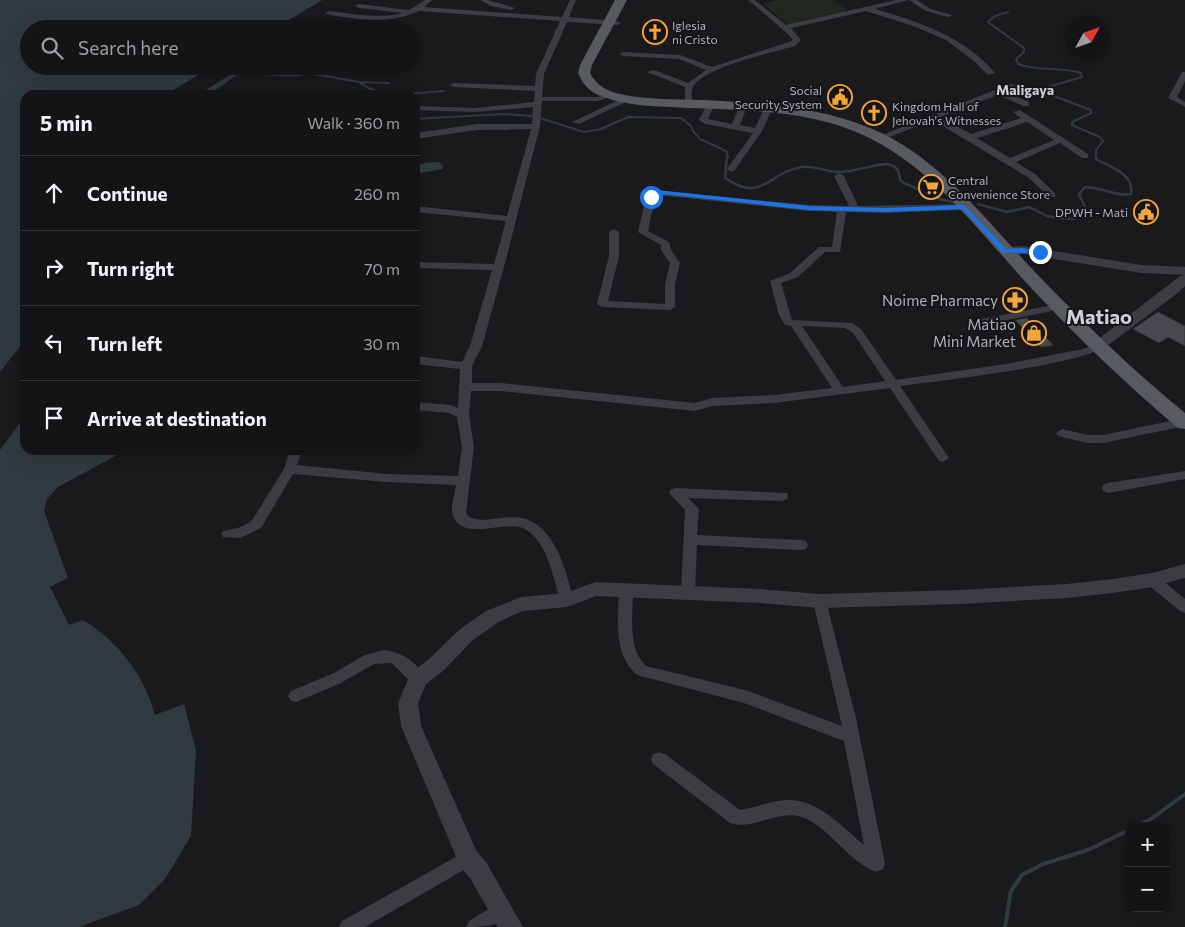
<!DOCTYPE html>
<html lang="en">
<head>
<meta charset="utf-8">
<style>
	:root { --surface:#141416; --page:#1d1d1f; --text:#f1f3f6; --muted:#9d9ea1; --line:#333335 }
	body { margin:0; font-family:Commissioner,sans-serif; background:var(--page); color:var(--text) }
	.controls { position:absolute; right:15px; bottom:15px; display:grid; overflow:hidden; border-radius:10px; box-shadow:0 5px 20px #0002 }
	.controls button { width:45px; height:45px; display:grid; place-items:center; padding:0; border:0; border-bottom:1px solid var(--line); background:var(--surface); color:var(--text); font:25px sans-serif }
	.compass { position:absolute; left:1065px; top:15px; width:45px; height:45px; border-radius:50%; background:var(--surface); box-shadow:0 5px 20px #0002; rotate:50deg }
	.stop { position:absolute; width:15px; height:15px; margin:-11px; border:4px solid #1a73e8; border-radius:50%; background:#fff }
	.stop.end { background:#1a73e8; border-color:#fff; box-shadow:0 1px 5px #0008 }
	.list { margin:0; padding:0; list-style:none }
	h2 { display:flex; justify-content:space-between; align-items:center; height:65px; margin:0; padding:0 20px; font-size:21px }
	h2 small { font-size:16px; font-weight:400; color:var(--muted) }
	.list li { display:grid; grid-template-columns:32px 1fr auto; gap:15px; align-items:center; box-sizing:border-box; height:75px; padding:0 20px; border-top:1px solid var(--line) }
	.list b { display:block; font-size:19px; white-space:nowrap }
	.list em { font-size:16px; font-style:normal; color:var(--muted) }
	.icon { flex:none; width:28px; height:28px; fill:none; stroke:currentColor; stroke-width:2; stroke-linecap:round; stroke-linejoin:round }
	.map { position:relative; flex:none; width:1185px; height:927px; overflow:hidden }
	.search { position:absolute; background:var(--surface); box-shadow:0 5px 20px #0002; left:20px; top:20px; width:400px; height:55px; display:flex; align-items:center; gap:12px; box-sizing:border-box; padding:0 18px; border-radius:28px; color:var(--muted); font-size:19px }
	.panel { position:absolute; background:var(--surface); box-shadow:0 5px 20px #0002; left:20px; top:90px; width:400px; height:365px; border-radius:15px }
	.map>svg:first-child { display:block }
	.green { fill:#202820 }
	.water { fill:#303b41 }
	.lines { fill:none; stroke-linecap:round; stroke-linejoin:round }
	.stream-far2 { stroke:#303b41; stroke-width:2 }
	.stream-far1 { stroke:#303b41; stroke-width:2.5 }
	.stream { stroke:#303b41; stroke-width:4 }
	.building { fill:#47494d; stroke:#343539 }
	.minor { fill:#3b3d42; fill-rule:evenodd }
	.tertiary { fill:#3b3d42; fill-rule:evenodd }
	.primary { fill:#575a61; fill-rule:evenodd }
	.route { fill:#1a73e8 }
	.labels { text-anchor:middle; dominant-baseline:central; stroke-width:4; stroke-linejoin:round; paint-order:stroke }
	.far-poi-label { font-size:12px; fill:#adb3bc; stroke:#151518; text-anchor:start }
	.far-neighbourhood-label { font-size:14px; font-weight:bold; fill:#ced1d8; stroke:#151518 }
	.poi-label { font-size:15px; fill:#adb3bc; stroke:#151518; text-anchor:end }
	.district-label { font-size:20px; font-weight:bold; fill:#ced1d8; stroke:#151518 }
</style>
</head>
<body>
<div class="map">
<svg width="1185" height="927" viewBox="0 0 1185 927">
	<rect width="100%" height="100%" fill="#1a1a1d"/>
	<path class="green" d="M777,0H833L849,12L789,25L763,4Z"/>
	<g class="water">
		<path d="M0,0H322L274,29H29V66H213L165,95H25V340L0,372Z"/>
		<path d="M244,66H250L208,95H198Z"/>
		<path d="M439,162L443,166L442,169L415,174V166L425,163Z"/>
		<path d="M25,416V450H126L58,487L47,499L44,511L68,578L50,587L69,625L83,620C118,641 145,677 155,715L184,704L196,751L191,836L165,879L139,905L79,927H0V450Z"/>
	</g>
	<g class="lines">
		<g class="stream-far2">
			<path d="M1008,12L995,16L988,22L1024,48V52L1016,59L1018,64C1039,72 1060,66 1081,73L1082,77L1048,87L1043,92L1091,110V113L1072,122V125L1100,137L1103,141L1096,150V157"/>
			<path d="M242,73C271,72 299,83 326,66"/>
			<path d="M314,74L359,82L389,83"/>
			<path d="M359,82C380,100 417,93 443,91"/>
			<path d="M540,118L584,132L601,129L628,117L681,118L691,126L693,131L700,139L726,151L728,157"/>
			<path d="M415,119L503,114L532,116"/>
		</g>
		<g class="stream-far1">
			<path d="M727,156L725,178C763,204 768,172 802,167C815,165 828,173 841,172C856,171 871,165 887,164C897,166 899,170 900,180L904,183L943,200L955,202"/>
			<path d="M978,204L1007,212L1029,207L1047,216L1057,218L1073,219L1084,214L1085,207L1079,194L1085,187C1101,187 1115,197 1131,194C1134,173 1111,168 1096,159V156"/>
		</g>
		<g class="stream">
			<path d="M1137,826L1151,819L1185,794"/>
			<path d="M1005,927L1011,891L1022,875L1043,864L1088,850L1129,830"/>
		</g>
	</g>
	<g class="building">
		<path d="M1158,312L1185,326V346L1168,337L1159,343L1133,329Z"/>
		<path d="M1027,318L1053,345L1041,347L1015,320Z"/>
	</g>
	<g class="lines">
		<g class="minor">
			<path d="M425,0H432L424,7L562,17L570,0H576L569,17L617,21L621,23L617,25L567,22L544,74L542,97H597L611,93L615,95L598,101H542L540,126L504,267L482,346L472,366V383H500L695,403L712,398L774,395L832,388L791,326L785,325L779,315L770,281L790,273L819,247H832L837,212L809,211L658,195L655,198L648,231L669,242L671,250L680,263L675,284V307L670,310L602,307L597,304L609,256V232L614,229L619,232V256L608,301L665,304V284L670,263L661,250V245L638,232L646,197L653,190L809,205L849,206L834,176L839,173L844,176L858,206L964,204L969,207L964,210L885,213L846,212L840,252H825L798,277L781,283L792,320L852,323L861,329L896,380L1006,364L1083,349L1098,343L1104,346C1088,364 932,382 900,386L949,458L943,462L939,461L890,388L774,403L712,406L695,411L500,391H471L469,415L474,447L466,512L468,516C481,524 496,517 510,517C553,515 565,568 574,600L572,604L567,606L562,604L560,600C553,577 548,543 525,529C507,518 459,545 452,512C451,505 455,493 456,485L387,482L293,474L261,528L240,538L223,537L221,534L223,531L238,528L251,522L284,469L290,450H302L297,465L387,474L458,476L462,447L457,417L449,413L415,410V402L451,405L458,408L460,369L415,364V356L462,362L470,346L492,270L415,268V262L494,264L506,221L415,212V206L507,216L531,129L477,130L415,139V133L477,124H532L533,107L475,112L415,110V106L475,108L534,102L535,91L454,87L450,85L454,83L535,86L536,74L560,21L419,11C395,22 371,21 345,17C338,16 331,16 325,13L329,11C354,14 379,19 403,13L359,8L355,6L359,4L409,10ZM802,326L845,328L853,333L885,381L843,387Z"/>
			<path d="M480,0H488L515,8L511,10L491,6Z"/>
			<path d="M748,0H755L786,25L896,0H908L875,9C919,22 964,36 995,73L988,75L974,61L946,40L916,27L866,11L791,28L801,40L795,46C771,53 709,66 694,85C690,91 692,98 693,104L689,106L685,104V87L647,72L654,70L688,83L706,70L679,59L623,56L619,54L623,52L680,55L712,67L789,42L793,40L788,34Z"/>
			<path d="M909,0H917L930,9L952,15L948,17L926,11Z"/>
			<path d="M1182,72H1185V81L1177,97L1185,102V107L1168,98Z"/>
			<path d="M1010,84L1017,86L1005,92L1029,102V106H1023L998,95L940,117L971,134L1021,118L1013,112L1020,110L1088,154V158H1082L1060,143L1016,162L1035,174L1055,193V197H1049L1029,178L933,120L884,139L877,137ZM1027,122L1054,140L1010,158L977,138Z"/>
			<path d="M625,97L632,99L579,124L572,122Z"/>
			<path d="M741,102L748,104L740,125L755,128L765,107L772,109L762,131L734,171L731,172L727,169L753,133L705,124L699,120L706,106L710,104L714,106L708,119L732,124Z"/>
			<path d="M1058,304L1062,305L1063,307L1062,309L982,325L977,322L982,319Z"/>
			<path d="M1185,418V426L1103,443H1088L1058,436L1056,433L1062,429L1088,435H1103Z"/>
			<path d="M1185,471V479L1108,493L1103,491L1102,488L1103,485L1108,483Z"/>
			<path d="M675,488L787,493L788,496L787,499L782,501L688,498L699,509L697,535L801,540L806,541L808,545L806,549L801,550L697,545L695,592L693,596L688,597L683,596L681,592L685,510L669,493L670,490Z"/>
			<path d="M1152,575L1157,576L1185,599V613L1180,611L1147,584L1145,580L1147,576Z"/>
			<path d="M626,586L631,587L633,591C633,615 627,648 646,666L745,690L842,726L813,601L815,597L820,595L825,597L856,718L885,864L882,870L876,872C847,861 831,828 802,817C778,809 753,831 730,823L653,764L651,759L653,754L659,752L665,754L740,810C755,808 770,801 785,800C818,798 841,826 864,845L844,741L744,703L637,675C613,654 618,620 619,591L621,587Z"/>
			<path d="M385,650C402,652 418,663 426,679L423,683C410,688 401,669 391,663L374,664L339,684L296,702L291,701L288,696L291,691L334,673L365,655Z"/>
			<path d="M468,850L474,852L477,858L474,864L365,927H339L342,921Z"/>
			<path d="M502,901L508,904L511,910C503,927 483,927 466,927L469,921Z"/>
		</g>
		<g class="tertiary">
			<path d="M1023,246L1142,265L1185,267V275L1142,273L1023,254L1005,255L999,251L1005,247Z"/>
			<path d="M1185,275V286L1179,292L1103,349H1093L1091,346L1093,343L1180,276Z"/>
			<path d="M1185,564V578L1152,587L1113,593L1067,598L960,604L820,608L760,603L596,596L567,607L523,611L500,621L473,640L443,671L426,684L418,703L421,726L476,850L486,862L523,927H498L470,878L460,866L401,726L398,703L411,673L429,659L459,630L486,611L521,597L566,593L595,582L760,589L820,594L960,590L1067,584L1113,579L1152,573Z"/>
		</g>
		<path class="primary" d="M615,0H627L592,65L590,73C596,85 607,91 620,94C646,100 676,99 703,100C759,103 817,106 870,128C937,155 985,219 1034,271C1082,321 1131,369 1185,413V429L1178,428C1127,385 1079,339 1033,290C982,235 931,165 861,134C807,110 744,110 687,108C658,106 628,107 601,96C589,92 583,84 578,73L580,65Z"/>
	</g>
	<path class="route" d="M656,190L809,206L885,208L964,205L1006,249L1023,248L1044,252L1040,254L1002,252L963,209L885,212L809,210L671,195L657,194L653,199H649V196Z"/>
	<defs>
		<symbol id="church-ring" viewBox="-11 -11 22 22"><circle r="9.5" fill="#151518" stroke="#f4a63b" stroke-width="1.5"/><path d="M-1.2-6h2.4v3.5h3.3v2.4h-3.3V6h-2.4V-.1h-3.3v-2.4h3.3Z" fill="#f4a63b"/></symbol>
		<symbol id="civic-ring" viewBox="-11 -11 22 22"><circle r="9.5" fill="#151518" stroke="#f4a63b" stroke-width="1.5"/><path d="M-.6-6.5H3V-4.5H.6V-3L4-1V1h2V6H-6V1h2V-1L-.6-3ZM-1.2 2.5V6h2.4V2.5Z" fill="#f4a63b"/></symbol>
		<symbol id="supermarket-ring" viewBox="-11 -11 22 22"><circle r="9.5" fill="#151518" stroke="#f4a63b" stroke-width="1.5"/><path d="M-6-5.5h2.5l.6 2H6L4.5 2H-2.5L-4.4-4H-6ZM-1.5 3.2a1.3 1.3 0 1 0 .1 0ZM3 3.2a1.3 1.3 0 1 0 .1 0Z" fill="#f4a63b"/></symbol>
		<symbol id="pharmacy-ring" viewBox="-11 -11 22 22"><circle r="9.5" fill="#151518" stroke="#f4a63b" stroke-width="1.5"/><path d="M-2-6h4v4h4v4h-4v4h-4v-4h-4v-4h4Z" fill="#f4a63b"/></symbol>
		<symbol id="shop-ring" viewBox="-11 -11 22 22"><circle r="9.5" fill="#151518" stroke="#f4a63b" stroke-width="1.5"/><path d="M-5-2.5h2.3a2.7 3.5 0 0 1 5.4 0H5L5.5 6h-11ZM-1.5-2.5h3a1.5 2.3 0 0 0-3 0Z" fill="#f4a63b"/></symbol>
	</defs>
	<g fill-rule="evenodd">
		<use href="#church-ring" x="641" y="18" width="28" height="28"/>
		<use href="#civic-ring" x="826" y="83" width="28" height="28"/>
		<use href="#church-ring" x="860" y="99" width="28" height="28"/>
		<use href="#supermarket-ring" x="917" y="173" width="28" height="28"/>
		<use href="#civic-ring" x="1132" y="198" width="28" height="28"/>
		<use href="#pharmacy-ring" x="1001" y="286" width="28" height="28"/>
		<use href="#shop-ring" x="1020" y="319" width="28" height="28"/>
	</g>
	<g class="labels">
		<g class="far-poi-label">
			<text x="672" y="25">Iglesia<tspan x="672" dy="14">ni Cristo</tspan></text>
			<text x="822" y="90" text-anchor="end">Social<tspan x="822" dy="14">Security System</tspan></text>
			<text x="892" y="106">Kingdom Hall of<tspan x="892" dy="14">Jehovah's Witnesses</tspan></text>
			<text x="948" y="180">Central<tspan x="948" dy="14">Convenience Store</tspan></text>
			<text x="1128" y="212" text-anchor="end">DPWH - Mati</text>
		</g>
		<g class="far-neighbourhood-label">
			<text x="1025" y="89">Maligaya</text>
		</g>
		<g class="poi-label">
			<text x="998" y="300">Noime Pharmacy</text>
			<text x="1016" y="324">Matiao<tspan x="1016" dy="17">Mini Market</tspan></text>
		</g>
		<g class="district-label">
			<text x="1099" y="316">Matiao</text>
		</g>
	</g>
</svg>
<div class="controls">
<button>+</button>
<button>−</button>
</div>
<svg class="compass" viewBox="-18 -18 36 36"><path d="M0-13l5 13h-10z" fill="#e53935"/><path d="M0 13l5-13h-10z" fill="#9d9ea1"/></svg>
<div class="stop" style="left:651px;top:197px"></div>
<div class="stop end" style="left:1040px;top:252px"></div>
<div class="search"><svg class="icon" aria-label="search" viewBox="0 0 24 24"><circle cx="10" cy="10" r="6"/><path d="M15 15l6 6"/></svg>Search here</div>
<section class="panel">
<h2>5 min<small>Walk · 360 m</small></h2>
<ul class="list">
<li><svg class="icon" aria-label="ahead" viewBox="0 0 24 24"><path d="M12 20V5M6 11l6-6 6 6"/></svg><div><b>Continue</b></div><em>260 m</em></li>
<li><svg class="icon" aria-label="right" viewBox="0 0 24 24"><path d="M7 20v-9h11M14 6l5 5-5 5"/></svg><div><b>Turn right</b></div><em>70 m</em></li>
<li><svg class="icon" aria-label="left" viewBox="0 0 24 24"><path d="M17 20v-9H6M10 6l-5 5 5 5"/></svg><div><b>Turn left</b></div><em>30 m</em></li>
<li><svg class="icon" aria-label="arrive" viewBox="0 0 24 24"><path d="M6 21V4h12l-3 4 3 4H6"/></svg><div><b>Arrive at destination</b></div></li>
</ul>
</section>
</div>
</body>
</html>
